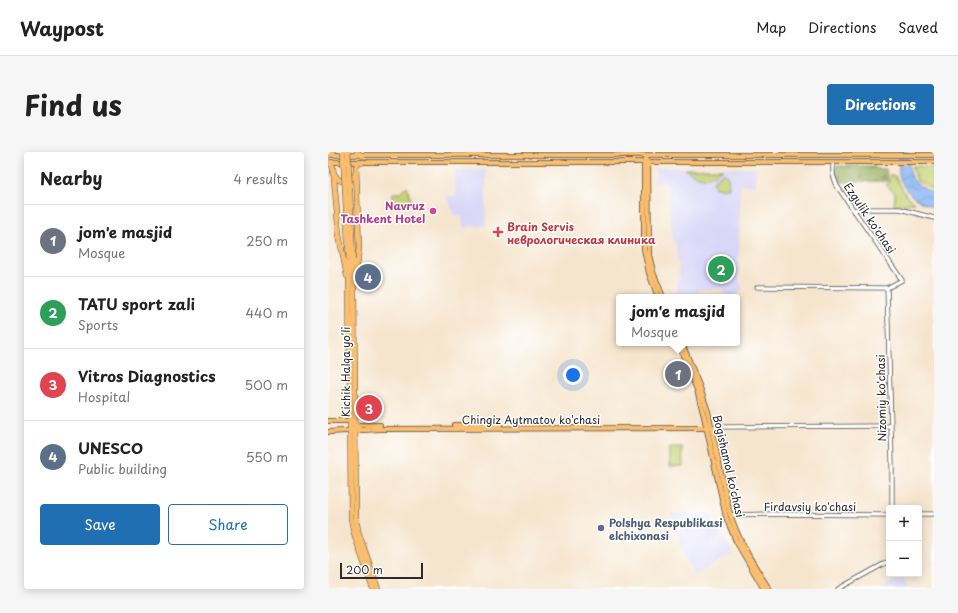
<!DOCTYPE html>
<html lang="en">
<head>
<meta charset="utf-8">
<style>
	:root { --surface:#fff; --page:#f6f6f6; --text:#222; --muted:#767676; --line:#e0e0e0; --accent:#1f6fb2 }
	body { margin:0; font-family:"Playpen Sans",sans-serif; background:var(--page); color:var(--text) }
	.controls { position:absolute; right:12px; bottom:12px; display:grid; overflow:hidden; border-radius:4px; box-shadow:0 2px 10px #0003 }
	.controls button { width:36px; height:36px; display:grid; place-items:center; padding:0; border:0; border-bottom:1px solid var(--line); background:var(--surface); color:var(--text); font:20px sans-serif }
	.scale { position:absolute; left:12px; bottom:10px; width:83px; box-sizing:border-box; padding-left:4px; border:2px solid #2b2b2b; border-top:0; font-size:11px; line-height:14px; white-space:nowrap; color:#2b2b2b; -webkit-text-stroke:3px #fff; paint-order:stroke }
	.you { position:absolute; left:245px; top:223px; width:14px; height:14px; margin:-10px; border:3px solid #fff; border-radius:50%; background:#1a73e8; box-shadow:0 0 0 6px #1a73e833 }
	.badge { display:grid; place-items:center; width:26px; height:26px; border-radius:50%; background:var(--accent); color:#fff; font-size:13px; font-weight:700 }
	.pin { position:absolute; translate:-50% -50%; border:2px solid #fff; box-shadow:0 1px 4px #0006 }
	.popup { position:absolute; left:288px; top:142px; width:124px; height:52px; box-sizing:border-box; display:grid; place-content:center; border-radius:4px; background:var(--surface); filter:drop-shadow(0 1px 3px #0005); font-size:13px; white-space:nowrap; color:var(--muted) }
	.popup b { font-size:15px; color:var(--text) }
	.popup::after { content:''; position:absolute; left:50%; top:100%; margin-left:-8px; border:8px solid transparent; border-top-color:var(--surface) }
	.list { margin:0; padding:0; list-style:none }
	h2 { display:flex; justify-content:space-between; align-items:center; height:52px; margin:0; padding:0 16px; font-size:17px }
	h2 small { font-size:13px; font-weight:400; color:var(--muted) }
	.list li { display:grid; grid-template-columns:26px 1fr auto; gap:12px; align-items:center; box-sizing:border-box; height:72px; padding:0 16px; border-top:1px solid var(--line) }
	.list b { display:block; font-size:15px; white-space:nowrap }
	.list p { margin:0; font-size:13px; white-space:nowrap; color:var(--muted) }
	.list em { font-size:13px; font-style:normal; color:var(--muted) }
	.actions { display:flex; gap:8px; padding:12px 16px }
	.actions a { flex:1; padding:9px 0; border:1px solid var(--accent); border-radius:4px; text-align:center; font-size:14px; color:var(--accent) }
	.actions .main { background:var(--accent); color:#fff }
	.map { position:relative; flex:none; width:606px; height:437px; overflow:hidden; border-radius:4px }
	header { display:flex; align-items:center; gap:24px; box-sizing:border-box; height:56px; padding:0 20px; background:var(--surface); border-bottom:1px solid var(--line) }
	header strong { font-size:19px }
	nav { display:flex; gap:22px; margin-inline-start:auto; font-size:14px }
	.intro { display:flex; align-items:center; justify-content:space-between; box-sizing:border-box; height:96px; padding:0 24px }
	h1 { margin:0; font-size:28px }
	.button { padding:10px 18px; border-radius:4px; background:var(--accent); color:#fff; font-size:14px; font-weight:700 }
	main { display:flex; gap:24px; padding:0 24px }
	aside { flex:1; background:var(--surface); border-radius:4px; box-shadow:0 2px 10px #0003 }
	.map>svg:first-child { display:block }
	.built { fill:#d9d6f7 }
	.grass { fill:#c5d273; stroke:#787e4f }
	.forest { fill:url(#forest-firs); stroke:#647048 }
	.park { fill:url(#park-crowns); stroke:#787e4f }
	.water { fill:url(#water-waves); stroke:#5a7290 }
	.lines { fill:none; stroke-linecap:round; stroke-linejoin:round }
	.minor-casing { stroke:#494743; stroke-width:5 }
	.major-casing { stroke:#494743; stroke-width:6 }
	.highway-casing { stroke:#494743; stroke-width:6 }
	.minor { stroke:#fff; stroke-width:3.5 }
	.major { stroke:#fbbe6e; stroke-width:4.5 }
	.highway { stroke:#fbbe6e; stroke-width:5 }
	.highway-bridge-casing { stroke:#494743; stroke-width:6; stroke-linecap:butt }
	.highway-bridge { stroke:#fbbe6e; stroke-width:5 }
	.hotel-dot { fill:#d1479c; stroke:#fff; stroke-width:1.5 }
	.health-dot { fill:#e0444e; stroke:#fff; stroke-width:1.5 }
	.service-dot { fill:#5c6f8a; stroke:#fff; stroke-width:1.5 }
	.labels { text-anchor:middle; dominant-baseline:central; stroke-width:3; stroke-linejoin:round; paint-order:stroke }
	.hotel-label { font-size:11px; font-weight:bold; fill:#b23c85; stroke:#fff; text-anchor:end }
	.street-label { font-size:11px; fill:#2b2b2b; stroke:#fff }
	.health-label { font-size:11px; font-weight:bold; fill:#be3a42; stroke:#fff; text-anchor:start }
	.service-label { font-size:11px; font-weight:bold; fill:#4e5e75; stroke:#fff; text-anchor:start }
</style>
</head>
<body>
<header>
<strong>Waypost</strong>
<nav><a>Map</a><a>Directions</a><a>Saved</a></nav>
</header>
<div class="intro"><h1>Find us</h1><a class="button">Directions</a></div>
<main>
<aside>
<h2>Nearby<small>4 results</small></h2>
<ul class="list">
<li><span class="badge" style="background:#6b7280">1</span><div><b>jom'e masjid</b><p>Mosque</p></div><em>250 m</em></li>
<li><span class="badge" style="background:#2e9e5b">2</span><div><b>TATU sport zali</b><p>Sports</p></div><em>440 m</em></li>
<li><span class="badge" style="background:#e0444e">3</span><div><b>Vitros Diagnostics</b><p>Hospital</p></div><em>500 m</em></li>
<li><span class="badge" style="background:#5c6f8a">4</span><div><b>UNESCO</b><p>Public building</p></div><em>550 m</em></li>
</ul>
<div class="actions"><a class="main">Save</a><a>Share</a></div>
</aside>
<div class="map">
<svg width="606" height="437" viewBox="0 0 606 437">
	<defs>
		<pattern id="forest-firs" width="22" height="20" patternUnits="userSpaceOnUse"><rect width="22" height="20" fill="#9cb465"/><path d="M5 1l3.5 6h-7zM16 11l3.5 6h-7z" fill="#7f9353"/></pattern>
		<pattern id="park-crowns" width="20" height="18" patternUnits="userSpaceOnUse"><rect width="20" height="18" fill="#c5d273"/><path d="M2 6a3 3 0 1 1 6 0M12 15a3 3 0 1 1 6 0" fill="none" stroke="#a9b464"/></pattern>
		<pattern id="water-waves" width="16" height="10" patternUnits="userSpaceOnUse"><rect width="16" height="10" fill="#8ab8f5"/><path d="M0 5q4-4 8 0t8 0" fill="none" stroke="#7196c7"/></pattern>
	</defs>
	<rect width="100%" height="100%" fill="#fff"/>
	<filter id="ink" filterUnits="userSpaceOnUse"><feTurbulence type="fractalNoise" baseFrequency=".025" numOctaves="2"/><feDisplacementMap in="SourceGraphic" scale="8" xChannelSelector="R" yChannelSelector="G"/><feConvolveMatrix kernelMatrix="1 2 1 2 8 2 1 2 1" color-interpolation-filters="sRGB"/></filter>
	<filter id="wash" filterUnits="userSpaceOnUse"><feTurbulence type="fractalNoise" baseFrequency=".012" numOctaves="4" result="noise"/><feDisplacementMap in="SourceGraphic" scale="16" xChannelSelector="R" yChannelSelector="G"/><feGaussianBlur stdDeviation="0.9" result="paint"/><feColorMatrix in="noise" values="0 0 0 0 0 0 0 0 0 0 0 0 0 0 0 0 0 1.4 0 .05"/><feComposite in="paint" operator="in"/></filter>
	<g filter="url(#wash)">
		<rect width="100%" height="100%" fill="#f6e5ce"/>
		<g class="built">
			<path d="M327,16H428V33H412L411,110V127L415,137L405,145H399L394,137H371L370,145H349V128L352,127L348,91L345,90L340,31H327Z"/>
			<path d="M127,18H158V74L135,75L134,64H127L119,44H128Z"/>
			<path d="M342,361H383V366L405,401L367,423L353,397L349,372Z"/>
			<path d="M575,425L581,437H553Z"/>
		</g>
		<g class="grass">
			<path d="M357,17H395C377,29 375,29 357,17Z"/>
			<path d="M395,21L400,24L401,36H387L385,29Z"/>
			<path d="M562,23L567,24L579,45L587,51L566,53L567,41L558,33L561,30Z"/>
			<path d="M79,34L84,49L65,50V41H71Z"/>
			<path d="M342,296H354L355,314H342Z"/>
		</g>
		<path class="forest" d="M509,14H546L548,17H558L560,29L509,30L507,20Z"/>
		<path class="park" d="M584,14C591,13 598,16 606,16V39L589,29Z"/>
		<path class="water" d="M571,0H580C582,27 581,29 606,42V56C591,51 574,39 571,22C570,15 571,7 571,0Z"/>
	</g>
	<g filter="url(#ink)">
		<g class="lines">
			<defs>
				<g id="minor">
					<path d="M525,59L529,57H572L606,66"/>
					<path d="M429,135L559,136L574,128L509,34L505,23V11"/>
					<path d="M559,136L564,310V356"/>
					<path d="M384,275L562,274"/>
					<path d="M591,362H606"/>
					<path d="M402,363L441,362L561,363"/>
					<path d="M510,437L561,409"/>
				</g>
				<g id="major">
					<path d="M0,3H606"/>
					<path d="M319,3L316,11V97L321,121L330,145"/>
					<path d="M320,9L321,103L325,120L335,145"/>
					<path d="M0,10H606"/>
					<path d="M350,191L369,238L376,264L398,365L408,389L436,437"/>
					<path d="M354,191L372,236L380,260L401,358C409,387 425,412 441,437"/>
					<path d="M0,269H22L26,271"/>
					<path d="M126,273H172"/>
					<path d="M24,277L33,273H52"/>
					<path d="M0,280L51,277L379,276L384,275"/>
				</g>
				<g id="highway">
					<path d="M29,0L35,4"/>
					<path d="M1,3L5,0"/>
					<path d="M1,10L5,15L11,83L19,124"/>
					<path d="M7,23L11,28C18,30 25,28 28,21"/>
					<path d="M21,108L23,366L26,381L45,437"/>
					<path d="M25,108L26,135L28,366L30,379L50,437"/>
					<path d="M28,122L31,96L28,15L30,12L35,10"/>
				</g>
			</defs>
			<use href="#minor" class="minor-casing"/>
			<use href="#major" class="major-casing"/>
			<use href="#highway" class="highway-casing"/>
			<use href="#minor" class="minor"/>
			<use href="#major" class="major"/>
			<use href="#highway" class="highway"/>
			<defs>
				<g id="highway-bridge">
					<path d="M15,0L21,108"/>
					<path d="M20,0L25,108"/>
				</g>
			</defs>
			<use href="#highway-bridge" class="highway-bridge-casing"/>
			<use href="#highway-bridge" class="highway-bridge"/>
		</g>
	</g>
	<circle class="hotel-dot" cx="105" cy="59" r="4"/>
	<path class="health-dot" d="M168 74h4v4h4v4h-4v4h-4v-4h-4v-4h4z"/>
	<circle class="service-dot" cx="273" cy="376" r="4"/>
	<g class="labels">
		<g class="hotel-label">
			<text x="97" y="53">Navruz<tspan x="97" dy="13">Tashkent Hotel</tspan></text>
		</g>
		<g class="street-label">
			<text transform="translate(542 66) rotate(56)">Ezgulik ko'chasi</text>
			<text transform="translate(17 220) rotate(-90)">Kichik Halqa yo'li</text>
			<text transform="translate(553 246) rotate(-91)">Nizomiy ko'chasi</text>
			<text x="203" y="267">Chingiz Aytmatov ko'chasi</text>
			<text transform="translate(401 314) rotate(77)">Bogishamol ko'chasi</text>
			<text x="482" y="354">Firdavsiy ko'chasi</text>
		</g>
		<g class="health-label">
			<text x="179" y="74">Brain Servis<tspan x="179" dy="13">неврологическая клиника</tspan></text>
		</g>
		<g class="service-label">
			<text x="281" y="370">Polshya Respublikasi<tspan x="281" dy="13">elchixonasi</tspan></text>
		</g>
	</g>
</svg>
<div class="controls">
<button>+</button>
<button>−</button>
</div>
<div class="scale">200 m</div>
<div class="you"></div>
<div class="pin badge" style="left:350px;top:222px;background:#6b7280">1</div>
<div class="popup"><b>jom'e masjid</b>Mosque</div>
<div class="pin badge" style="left:393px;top:117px;background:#2e9e5b">2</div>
<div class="pin badge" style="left:41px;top:256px;background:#e0444e">3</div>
<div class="pin badge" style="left:40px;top:125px;background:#5c6f8a">4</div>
</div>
</main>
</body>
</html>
